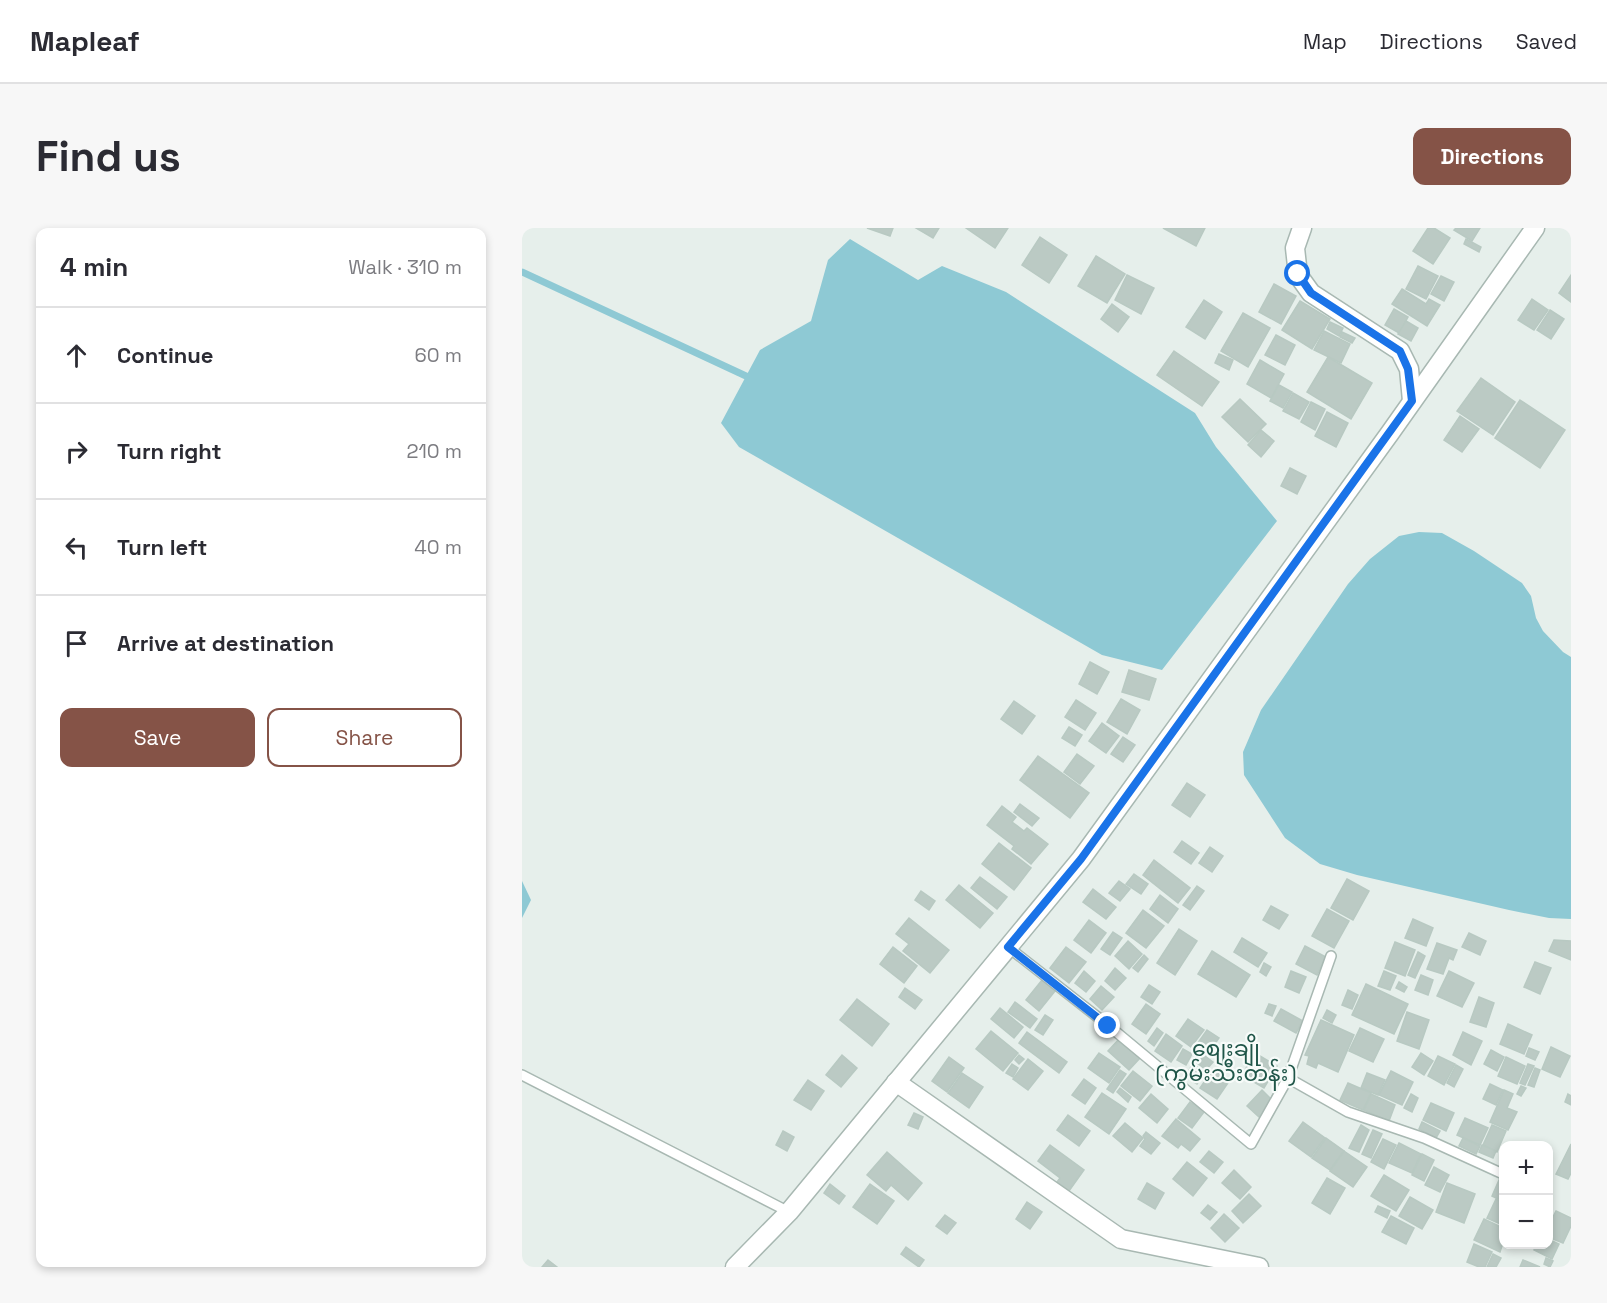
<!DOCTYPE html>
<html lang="en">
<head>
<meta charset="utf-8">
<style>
	:root { --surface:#fff; --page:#f7f7f7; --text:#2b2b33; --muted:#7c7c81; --line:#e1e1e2; --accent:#855347 }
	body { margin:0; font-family:"Space Grotesk","Noto Sans Myanmar",sans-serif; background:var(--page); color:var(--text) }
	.controls { position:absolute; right:18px; bottom:18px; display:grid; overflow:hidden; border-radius:12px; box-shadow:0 3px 9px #0003 }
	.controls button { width:54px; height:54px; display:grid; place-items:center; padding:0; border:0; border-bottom:2px solid var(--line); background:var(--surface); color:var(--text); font:30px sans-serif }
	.stop { position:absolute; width:18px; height:18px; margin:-14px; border:4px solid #1a73e8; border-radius:50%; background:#fff }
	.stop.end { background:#1a73e8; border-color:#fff; box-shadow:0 2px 6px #0008 }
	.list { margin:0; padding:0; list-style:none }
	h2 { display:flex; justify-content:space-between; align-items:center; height:78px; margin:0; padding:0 24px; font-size:26px }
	h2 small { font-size:20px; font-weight:400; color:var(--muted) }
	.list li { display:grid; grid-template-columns:39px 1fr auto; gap:18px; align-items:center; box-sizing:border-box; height:96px; padding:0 24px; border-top:2px solid var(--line) }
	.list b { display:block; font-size:22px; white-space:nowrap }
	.list em { font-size:20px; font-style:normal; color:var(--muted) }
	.actions { display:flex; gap:12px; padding:18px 24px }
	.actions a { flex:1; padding:14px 0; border:2px solid var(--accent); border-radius:12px; text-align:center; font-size:21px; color:var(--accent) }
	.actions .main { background:var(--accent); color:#fff }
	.icon { flex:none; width:33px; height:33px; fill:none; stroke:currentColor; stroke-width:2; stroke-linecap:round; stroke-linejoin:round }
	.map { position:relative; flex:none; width:1049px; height:1039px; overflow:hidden; border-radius:12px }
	header { display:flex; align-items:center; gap:36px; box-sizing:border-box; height:84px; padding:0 30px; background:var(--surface); border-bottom:2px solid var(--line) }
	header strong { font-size:28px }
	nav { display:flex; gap:33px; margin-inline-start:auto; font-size:21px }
	.intro { display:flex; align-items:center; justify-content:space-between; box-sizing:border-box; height:144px; padding:0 36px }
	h1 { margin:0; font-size:42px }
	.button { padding:15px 27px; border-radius:12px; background:var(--accent); color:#fff; font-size:21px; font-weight:700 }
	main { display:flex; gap:36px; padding:0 36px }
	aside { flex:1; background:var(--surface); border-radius:12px; box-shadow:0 3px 9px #0003 }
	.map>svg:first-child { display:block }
	.water { fill:#8ec9d4 }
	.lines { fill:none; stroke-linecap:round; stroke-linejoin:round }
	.stream { stroke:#8ec9d4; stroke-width:7 }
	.building { fill:#bbcac4; stroke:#b8c9c2; stroke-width:1.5 }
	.lane-casing { stroke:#a8b8b2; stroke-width:12 }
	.street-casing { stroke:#a8b8b2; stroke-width:21 }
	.lane { stroke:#fff; stroke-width:9 }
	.street { stroke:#fff; stroke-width:18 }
	.route { stroke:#1a73e8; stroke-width:8 }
	.labels { text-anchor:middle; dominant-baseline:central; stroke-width:4.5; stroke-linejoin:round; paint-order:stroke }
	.quarter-label { font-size:22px; fill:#1f5548; stroke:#f7fbf9 }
</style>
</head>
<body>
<header>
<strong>Mapleaf</strong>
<nav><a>Map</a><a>Directions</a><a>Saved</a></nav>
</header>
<div class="intro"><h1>Find us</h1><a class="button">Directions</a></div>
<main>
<aside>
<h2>4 min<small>Walk · 310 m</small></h2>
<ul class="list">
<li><svg class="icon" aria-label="ahead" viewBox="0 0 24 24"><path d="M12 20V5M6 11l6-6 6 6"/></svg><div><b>Continue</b></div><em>60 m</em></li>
<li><svg class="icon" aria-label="right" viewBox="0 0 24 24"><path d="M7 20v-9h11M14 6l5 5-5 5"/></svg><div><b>Turn right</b></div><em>210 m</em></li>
<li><svg class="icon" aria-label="left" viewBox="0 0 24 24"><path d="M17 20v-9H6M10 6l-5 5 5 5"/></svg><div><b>Turn left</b></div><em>40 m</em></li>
<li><svg class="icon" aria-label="arrive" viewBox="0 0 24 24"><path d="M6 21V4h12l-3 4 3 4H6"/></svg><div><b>Arrive at destination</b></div></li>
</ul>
<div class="actions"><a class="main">Save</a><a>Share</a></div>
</aside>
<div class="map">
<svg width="1049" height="1039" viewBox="0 0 1049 1039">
	<rect width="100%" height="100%" fill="#e6efeb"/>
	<g class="water">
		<path d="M328,11L396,52L420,38L484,64L673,185L694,219L755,293L640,442L580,427L217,219L199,195L238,122L289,93L306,32Z"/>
		<path d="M897,304L920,305L952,323L1000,355L1009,368L1014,390L1021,403L1041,424L1049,429V691L1027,690L987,682L835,647L798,636L763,610L722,547L721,524L739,482L826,356L848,331L877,308Z"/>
		<path d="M0,653L9,672L0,690Z"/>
	</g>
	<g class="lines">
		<path class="stream" d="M0,44L224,148"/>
	</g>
	<g class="building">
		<path d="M345,0H371L368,8Z"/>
		<path d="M394,0H417L411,10Z"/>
		<path d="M444,0H486L473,20Z"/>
		<path d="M641,0H683L674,18Z"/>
		<path d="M906,0H912L928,10L911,36L891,23Z"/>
		<path d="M934,0H958L950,13L932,2Z"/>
		<path d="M518,9L545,27L527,55L500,37Z"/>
		<path d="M944,11L959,19L957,24L942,16Z"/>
		<path d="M574,28L603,46L585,75L556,58Z"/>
		<path d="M896,38L916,48L904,71L884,61Z"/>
		<path d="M605,47L632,60L619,86L593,72Z"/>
		<path d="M1049,47V74L1037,65Z"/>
		<path d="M919,48L932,54L922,73L909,66Z"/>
		<path d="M752,56L774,68L759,96L737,84Z"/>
		<path d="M880,61L904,76L907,71L918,77L905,98L870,76Z"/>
		<path d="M1010,71L1026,82L1012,102L996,92Z"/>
		<path d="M682,72L700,84L683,111L664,99Z"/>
		<path d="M778,73L808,91L790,121L760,102Z"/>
		<path d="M590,76L607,89L596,104L579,91Z"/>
		<path d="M872,81L886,89L877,105L863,97Z"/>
		<path d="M1028,82L1042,91L1029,111L1015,102Z"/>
		<path d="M721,85L748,100L726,139L699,123Z"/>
		<path d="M884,93L896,100L889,113L876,106Z"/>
		<path d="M808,94L821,100L817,108L805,101Z"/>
		<path d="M802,103L828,116L819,135L792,122Z"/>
		<path d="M820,104L833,110L830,115L818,109Z"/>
		<path d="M754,107L773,117L763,137L743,127Z"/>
		<path d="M652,123L697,154L680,178L635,147Z"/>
		<path d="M697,126L711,132L707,142L693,135Z"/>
		<path d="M806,129L850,155L829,191L785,164Z"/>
		<path d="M738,132L762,146L749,170L725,156Z"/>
		<path d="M959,150L993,174L971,207L935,183Z"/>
		<path d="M757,157L770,164L761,180L748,173Z"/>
		<path d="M771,165L787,174L777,191L761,183Z"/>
		<path d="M718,171L744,196L726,214L700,189Z"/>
		<path d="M998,172L1043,202L1018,240L973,210Z"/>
		<path d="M789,174L803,181L793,202L779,194Z"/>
		<path d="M805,184L826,195L814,219L793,208Z"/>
		<path d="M938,188L957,201L940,224L922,212Z"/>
		<path d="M739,202L752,213L739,229L726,217Z"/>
		<path d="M768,240L784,248L775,266L759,258Z"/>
		<path d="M568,434L587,444L575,466L557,456Z"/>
		<path d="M607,442L634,451L627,472L600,464Z"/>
		<path d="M599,471L618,482L605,506L585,494Z"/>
		<path d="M554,472L574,485L563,502L543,489Z"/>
		<path d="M492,473L513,488L500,506L479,491Z"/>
		<path d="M580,495L597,508L584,525L567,513Z"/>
		<path d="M547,499L560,507L553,518L540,510Z"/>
		<path d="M601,509L613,517L601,534L589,526Z"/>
		<path d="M555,526L572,538L558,556L542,544Z"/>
		<path d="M516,528L567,565L548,590L498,552Z"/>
		<path d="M665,555L683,567L668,589L650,577Z"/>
		<path d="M498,576L517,590L510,598L492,584Z"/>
		<path d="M480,578L494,589L490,594L502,603L505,600L526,616L509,636L490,621L492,618L465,597Z"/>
		<path d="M660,613L677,625L669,636L652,624Z"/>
		<path d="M477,615L509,640L492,662L460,636Z"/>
		<path d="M688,619L701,628L690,644L677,635Z"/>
		<path d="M632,632L668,660L656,675L621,647Z"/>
		<path d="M612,646L626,656L619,666L604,656Z"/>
		<path d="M458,649L485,669L475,681L449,660Z"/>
		<path d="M825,651L847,663L831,692L809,680Z"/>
		<path d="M597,653L608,661L598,673L587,665Z"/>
		<path d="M437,657L471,685L458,700L424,672Z"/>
		<path d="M675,658L682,663L668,682L661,677Z"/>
		<path d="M571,661L594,679L584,691L561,674Z"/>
		<path d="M399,663L413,673L407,682L393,672Z"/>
		<path d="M638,667L656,681L646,695L628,681Z"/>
		<path d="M749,678L766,687L757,701L741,692Z"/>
		<path d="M805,681L827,693L812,720L790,708Z"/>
		<path d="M621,682L642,698L624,720L604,705Z"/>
		<path d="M387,690L427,722L408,745L381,723L387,716L374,706Z"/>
		<path d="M891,691L911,700L904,718L883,710Z"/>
		<path d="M567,692L584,705L569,725L552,712Z"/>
		<path d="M657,701L675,713L653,747L635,735Z"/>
		<path d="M591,704L600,710L588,727L579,721Z"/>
		<path d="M947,705L964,713L958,727L940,719Z"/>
		<path d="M720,710L745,725L736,739L712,724Z"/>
		<path d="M1032,712L1049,713V732L1027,723Z"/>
		<path d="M606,713L620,726L607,741L593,728Z"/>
		<path d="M873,714L893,722L883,748L863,740Z"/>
		<path d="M915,715L935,722L931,732L927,730L921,746L905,741Z"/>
		<path d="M783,718L804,729L795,747L774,736Z"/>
		<path d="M371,719L395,738L382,755L358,736Z"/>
		<path d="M544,719L564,734L547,755L528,740Z"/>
		<path d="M690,723L728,747L714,769L676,746Z"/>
		<path d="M896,724L903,728L893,750L886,747Z"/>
		<path d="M622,727L626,731L616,744L611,740Z"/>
		<path d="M1013,734L1029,740L1018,766L1002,759Z"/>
		<path d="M742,735L749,739L744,748L738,744Z"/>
		<path d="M593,740L604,750L593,762L583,753Z"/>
		<path d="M562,743L573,753L564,764L553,755Z"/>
		<path d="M769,743L784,749L777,765L763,759Z"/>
		<path d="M862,743L874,748L868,762L856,758Z"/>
		<path d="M927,743L952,755L940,779L915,768Z"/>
		<path d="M899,747L911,752L906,767L893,762Z"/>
		<path d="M520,752L533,763L517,783L504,772Z"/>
		<path d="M877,754L885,759L882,764L874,760Z"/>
		<path d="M844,756L886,776L872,806L830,787Z"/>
		<path d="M627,757L638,764L630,776L619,769Z"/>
		<path d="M579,758L592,769L580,782L568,771Z"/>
		<path d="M383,760L400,772L393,781L377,769Z"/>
		<path d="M826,762L836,767L830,781L820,777Z"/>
		<path d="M957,769L972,775L964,799L948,794Z"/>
		<path d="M335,771L367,796L350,818L318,792Z"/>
		<path d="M493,774L515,791L508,800L486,784Z"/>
		<path d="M624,776L638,786L624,806L610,796Z"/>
		<path d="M747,776L754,778L750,788L743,785Z"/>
		<path d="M478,780L501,799L492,810L469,791Z"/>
		<path d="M759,781L781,793L774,805L752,793Z"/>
		<path d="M805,782L814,787L810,795L801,790Z"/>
		<path d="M885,784L907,792L897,821L875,813Z"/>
		<path d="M523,787L531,792L521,807L513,802Z"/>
		<path d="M666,791L682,802L669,819L654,808Z"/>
		<path d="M799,792L832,807L816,844L796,835L794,840L785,836L787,828L783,827Z"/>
		<path d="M986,796L1010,807L1002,826L978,816Z"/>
		<path d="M635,800L641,805L632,818L626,813Z"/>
		<path d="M838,800L862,811L851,834L827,823Z"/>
		<path d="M685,802L697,810L685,827L673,819Z"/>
		<path d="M469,803L496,825L481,843L454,821Z"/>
		<path d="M505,804L545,834L537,845L497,815Z"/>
		<path d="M941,804L960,813L949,837L931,827Z"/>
		<path d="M644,806L660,818L649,834L633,823Z"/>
		<path d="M597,811L618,830L607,842L586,823Z"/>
		<path d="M725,818L731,821L727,828L722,826Z"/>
		<path d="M1029,819L1048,828L1038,849L1020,841Z"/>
		<path d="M1007,820L1017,824L1013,832L1004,828Z"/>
		<path d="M661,821L670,826L664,837L655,832Z"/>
		<path d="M969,822L982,829L975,843L962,836Z"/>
		<path d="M577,825L598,839L587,855L566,840Z"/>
		<path d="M679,825L691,834L684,842L673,833Z"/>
		<path d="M733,825L755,838L742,860L720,847Z"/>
		<path d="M899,825L911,833L902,847L890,839Z"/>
		<path d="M320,827L335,840L319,859L304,847Z"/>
		<path d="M497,827L502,831L497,836L493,832Z"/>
		<path d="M916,828L933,836L922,857L906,848Z"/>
		<path d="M427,829L442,840L425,864L410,853Z"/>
		<path d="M984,829L1003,838L995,856L976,848Z"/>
		<path d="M506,831L521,843L506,862L491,851Z"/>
		<path d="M490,836L496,840L491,849L484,845Z"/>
		<path d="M671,836L683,844L675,856L663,848Z"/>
		<path d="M1006,836L1012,838L1003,857L998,855Z"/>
		<path d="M934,837L941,841L932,859L925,855Z"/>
		<path d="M1013,840L1018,842L1012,859L1006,857Z"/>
		<path d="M691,841L708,852L695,871L678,860Z"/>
		<path d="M598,842L604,846L591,865L585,861Z"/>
		<path d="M611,843L630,858L618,873L599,858Z"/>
		<path d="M869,843L891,854L880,877L857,867Z"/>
		<path d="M440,845L461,859L447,880L426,865Z"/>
		<path d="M845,845L863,852L856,867L839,860Z"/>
		<path d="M562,851L574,860L563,876L550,867Z"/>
		<path d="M286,852L302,863L289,882L272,872Z"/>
		<path d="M826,855L849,865L841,882L818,872Z"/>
		<path d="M968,856L981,862L974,877L961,871Z"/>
		<path d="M999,858L1004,860L999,868L995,866Z"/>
		<path d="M598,860L609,869L606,874L595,864Z"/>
		<path d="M740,862L752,874L737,889L725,878Z"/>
		<path d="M982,862L991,866L985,880L995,884L986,902L968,894Z"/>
		<path d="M580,865L604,881L587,906L563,889Z"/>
		<path d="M629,866L646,881L635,895L617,880Z"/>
		<path d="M849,866L873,877L867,893L842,882Z"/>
		<path d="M889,866L896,870L890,884L882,880Z"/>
		<path d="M1046,866L1049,868V877L1043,874Z"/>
		<path d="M668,874L682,884L670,900L656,890Z"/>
		<path d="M909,875L932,885L924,903L901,892Z"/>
		<path d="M392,885L401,889L396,901L386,897Z"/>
		<path d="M546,887L568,903L557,918L535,902Z"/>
		<path d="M943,890L966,900L958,917L935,907Z"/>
		<path d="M654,891L678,911L668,923L659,916L656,920L640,908Z"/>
		<path d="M781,894L803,910L789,929L767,913Z"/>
		<path d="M900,894L918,903L914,910L897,901Z"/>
		<path d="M603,895L621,910L610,924L591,908Z"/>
		<path d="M839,897L847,902L837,924L827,920Z"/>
		<path d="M970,897L984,903L975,924L961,917Z"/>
		<path d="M851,902L860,906L849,930L840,926Z"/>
		<path d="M261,903L272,909L265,923L254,917Z"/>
		<path d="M624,904L638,915L629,926L618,918L623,911L621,908Z"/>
		<path d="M804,910L822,923L808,942L790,930Z"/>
		<path d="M941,910L958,918L954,926L937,918Z"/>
		<path d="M861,911L874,917L862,941L849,934Z"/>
		<path d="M877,915L899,926L890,945L867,935Z"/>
		<path d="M1049,916V945L1046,951L1034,946Z"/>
		<path d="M528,917L562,942L547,963L535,954L538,950L516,933Z"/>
		<path d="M960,917L974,923L971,930L957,924Z"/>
		<path d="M687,923L701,934L692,945L678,934Z"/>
		<path d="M822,923L845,939L831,959L808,943Z"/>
		<path d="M365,924L400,955L386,972L369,957L364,963L345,947Z"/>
		<path d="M900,926L912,932L902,953L890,947Z"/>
		<path d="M665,934L685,950L671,968L651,951Z"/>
		<path d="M912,939L927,947L918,964L903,957Z"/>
		<path d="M712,942L729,959L718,971L700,955Z"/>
		<path d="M862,947L887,962L874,983L849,968Z"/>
		<path d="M805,950L823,960L808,986L790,975Z"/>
		<path d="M977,952L981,954V973L970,968Z"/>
		<path d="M625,955L642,965L633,981L616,971Z"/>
		<path d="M925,955L953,966L942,995L914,984Z"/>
		<path d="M308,956L323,968L317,976L302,965Z"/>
		<path d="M348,956L372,973L355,996L331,979Z"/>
		<path d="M727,966L739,978L721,995L710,983Z"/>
		<path d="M888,969L911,982L900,1001L877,988Z"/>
		<path d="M974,971L981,975V997L965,990Z"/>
		<path d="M505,974L520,984L508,1001L494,991Z"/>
		<path d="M686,977L695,984L688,992L679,985Z"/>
		<path d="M856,978L868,983L865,990L853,984Z"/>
		<path d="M1034,983L1049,990V998L1041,1015L1026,1009V999Z"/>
		<path d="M702,986L717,1000L703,1014L689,1000Z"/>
		<path d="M423,987L434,995L425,1006L414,998Z"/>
		<path d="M869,988L892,1000L884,1016L860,1004Z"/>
		<path d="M962,991L981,1000V1015L978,1024L952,1012Z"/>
		<path d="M1026,1011L1037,1016L1030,1031L1012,1022L1015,1016H1026Z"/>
		<path d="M952,1016L970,1024L963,1039H957L945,1034Z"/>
		<path d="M384,1019L402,1032L397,1039L379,1026Z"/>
		<path d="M971,1026L979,1030L974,1039H965Z"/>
		<path d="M1024,1030L1031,1033L1028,1039L1022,1036Z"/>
		<path d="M26,1032L35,1039H20Z"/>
		<path d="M1001,1032L1018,1039H998Z"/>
	</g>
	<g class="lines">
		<defs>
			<g id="lane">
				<path d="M486,719L587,798L729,916L766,850L809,728"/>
				<path d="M0,847L267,984"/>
				<path d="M766,850L826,884L902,910L981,946"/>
			</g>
			<g id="street">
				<path d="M780,0L773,20L776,47L789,65L878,123L887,141L890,173"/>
				<path d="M374,854L599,1011L737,1039"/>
				<path d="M213,1039L267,984L559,631L868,205L1013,0"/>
			</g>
		</defs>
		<use href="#lane" class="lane-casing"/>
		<use href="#street" class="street-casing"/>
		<use href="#lane" class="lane"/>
		<use href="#street" class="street"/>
	</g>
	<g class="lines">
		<path class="route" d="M586,798L486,719L559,631L890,173L886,141L878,123L789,65L776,46"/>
	</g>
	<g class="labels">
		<g class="quarter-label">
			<text x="704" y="820">စျေးချို<tspan x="704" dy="25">(ကွမ်းသီးတန်း)</tspan></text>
		</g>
	</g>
</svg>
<div class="controls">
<button>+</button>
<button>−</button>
</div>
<div class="stop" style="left:776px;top:46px"></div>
<div class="stop end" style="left:586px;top:798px"></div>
</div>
</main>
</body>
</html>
